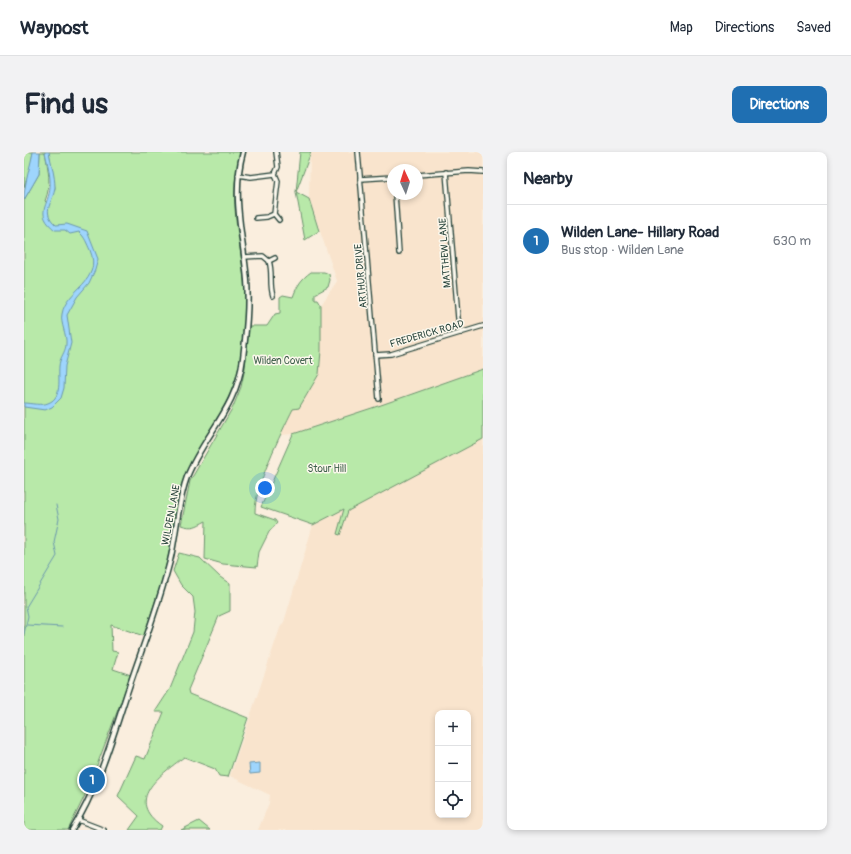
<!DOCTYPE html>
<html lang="en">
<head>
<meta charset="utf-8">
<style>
	:root { --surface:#fff; --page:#f2f2f3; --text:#1f2937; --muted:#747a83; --line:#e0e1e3; --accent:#1f6fb2 }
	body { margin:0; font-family:Pangolin,sans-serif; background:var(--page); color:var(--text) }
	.controls { position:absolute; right:12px; bottom:12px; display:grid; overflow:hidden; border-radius:8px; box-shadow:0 2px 6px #0003 }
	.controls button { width:36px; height:36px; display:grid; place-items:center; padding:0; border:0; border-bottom:1px solid var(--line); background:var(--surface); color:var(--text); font:20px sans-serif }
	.compass { position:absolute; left:363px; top:12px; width:36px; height:36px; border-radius:50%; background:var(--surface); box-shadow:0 2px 6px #0003; rotate:356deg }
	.you { position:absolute; left:241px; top:336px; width:14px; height:14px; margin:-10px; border:3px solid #fff; border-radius:50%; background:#1a73e8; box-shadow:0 0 0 6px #1a73e833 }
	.badge { display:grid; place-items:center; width:26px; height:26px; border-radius:50%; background:var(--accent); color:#fff; font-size:13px; font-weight:700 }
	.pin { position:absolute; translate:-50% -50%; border:2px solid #fff; box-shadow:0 1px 4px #0006 }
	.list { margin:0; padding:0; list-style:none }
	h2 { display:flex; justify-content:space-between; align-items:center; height:52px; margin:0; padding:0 16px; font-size:17px }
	h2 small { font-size:13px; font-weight:400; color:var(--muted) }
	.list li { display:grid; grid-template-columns:26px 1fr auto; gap:12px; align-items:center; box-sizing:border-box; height:72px; padding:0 16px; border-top:1px solid var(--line) }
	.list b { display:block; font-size:15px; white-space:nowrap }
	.list p { margin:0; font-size:13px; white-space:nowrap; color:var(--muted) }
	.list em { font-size:13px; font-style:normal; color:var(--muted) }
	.icon { flex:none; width:22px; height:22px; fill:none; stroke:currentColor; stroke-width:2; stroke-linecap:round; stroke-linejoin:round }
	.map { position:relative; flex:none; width:459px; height:678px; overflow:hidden; border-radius:8px }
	header { display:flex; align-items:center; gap:24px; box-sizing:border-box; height:56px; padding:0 20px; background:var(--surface); border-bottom:1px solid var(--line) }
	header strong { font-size:19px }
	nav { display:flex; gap:22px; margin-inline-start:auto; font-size:14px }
	.intro { display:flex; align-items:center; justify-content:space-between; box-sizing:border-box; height:96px; padding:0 24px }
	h1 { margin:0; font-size:28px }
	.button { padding:10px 18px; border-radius:8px; background:var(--accent); color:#fff; font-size:14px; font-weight:700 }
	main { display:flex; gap:24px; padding:0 24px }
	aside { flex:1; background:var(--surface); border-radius:8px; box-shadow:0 2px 6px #0003 }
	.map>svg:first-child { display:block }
	.built { fill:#f9e4cd; fill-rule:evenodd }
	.green { fill:#b8e9a9; stroke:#6c936e }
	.water { fill:#9ed5fd; stroke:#6b98ad }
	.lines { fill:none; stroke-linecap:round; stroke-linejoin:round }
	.stream { stroke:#6b98ad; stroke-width:1 }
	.minor-casing { stroke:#1f3d34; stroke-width:6 }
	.tertiary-casing { stroke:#1f3d34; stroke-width:7 }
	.minor { stroke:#fbf7ec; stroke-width:3.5 }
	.tertiary { stroke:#fbf7ec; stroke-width:4 }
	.labels { text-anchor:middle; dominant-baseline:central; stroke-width:3; stroke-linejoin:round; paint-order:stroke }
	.street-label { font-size:10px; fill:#1f3d34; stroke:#fbf7ec }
	.park-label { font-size:10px; fill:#3e5f4b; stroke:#fbf7ec }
</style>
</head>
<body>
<header>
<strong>Waypost</strong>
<nav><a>Map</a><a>Directions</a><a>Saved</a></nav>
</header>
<div class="intro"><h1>Find us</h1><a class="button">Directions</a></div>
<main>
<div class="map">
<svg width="459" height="678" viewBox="0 0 459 678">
	<rect width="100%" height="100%" fill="#faeede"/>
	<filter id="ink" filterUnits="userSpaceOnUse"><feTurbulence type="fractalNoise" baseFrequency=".025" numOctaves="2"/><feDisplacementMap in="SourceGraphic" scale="8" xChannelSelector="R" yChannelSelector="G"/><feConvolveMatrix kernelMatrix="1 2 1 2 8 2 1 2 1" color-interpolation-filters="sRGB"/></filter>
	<g filter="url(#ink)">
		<g class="built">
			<path d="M289,0H459V217L357,253L269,282L256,283L269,257L275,256L295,222L297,199V153L313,129L285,47L286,3ZM369,18H393V42H369Z"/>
			<path d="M459,284V678H234L245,651L246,643L206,624L256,476L260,470L289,373L381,327ZM414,561H444V663H414Z"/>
		</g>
		<g class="green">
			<path d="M0,0H9L6,19L0,35Z"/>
			<path d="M16,0H21C24,18 28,31 21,49L25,53L31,36L25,0H217C204,44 214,75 219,119C223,149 221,180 216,210C208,256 177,284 160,326C151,348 150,374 146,397C140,426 129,455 120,484L87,473L88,499L94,500L89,517L107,523L64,637L44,678H0V48L15,22Z"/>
			<path d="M276,0H287L272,40L285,47L295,79L281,88L272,40Z"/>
			<path d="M287,120H300L305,122L306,128L304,135L291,142V148H294L297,153V199L295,222L275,256L269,257C257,281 230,336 231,361L251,368L253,371L245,380L235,400L233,415L199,412L181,407L182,369C172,374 169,377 157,373L166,329L209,255L217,235L221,216L225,174H243L251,162L256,161V145L259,143L269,145C273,134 277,127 287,120Z"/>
			<path d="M459,217V287L324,359L316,383L313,382L320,357L289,373L237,355L269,282L357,253Z"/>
			<path d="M155,401L176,406L196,425L206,432V459L195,464L164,538L165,542L224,566L204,625L195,624L191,617L160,605C135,624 100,648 138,674L136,678H105L115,664L94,644L112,604L121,607L140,560H131L146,537L169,480L171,460L169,445L157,433L149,419Z"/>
			<path d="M175,669L186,678H157Z"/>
		</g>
		<g class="water">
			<path d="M9,0H16L15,22L0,48C0,32 6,16 9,0Z"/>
			<path d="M21,0H25C27,11 31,24 31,35C30,50 16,59 32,73L43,72L63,79L74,107L71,118L65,131L53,145L43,163L47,191L41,214L40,236L37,246L28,255L21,258L0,255V251C8,251 17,254 24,251C41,245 32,221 36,209C38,203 42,198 42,192C43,182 36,172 38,162C42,137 79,130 66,98C63,92 61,85 55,80L46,82L41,78H31C10,61 25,54 26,35C27,24 23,10 21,0Z"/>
			<path d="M236,611V621L226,622L225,612Z"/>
		</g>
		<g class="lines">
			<g class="stream">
				<path d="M3,473L38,475"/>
				<path d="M0,482L4,464L2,455L33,404L30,390L35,367L32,353"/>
			</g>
			<defs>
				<g id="minor">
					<path d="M334,0L355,247"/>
					<path d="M422,20L434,166L437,181"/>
					<path d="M214,23L227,25L251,22L254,15L252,0"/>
					<path d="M393,23L445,19L459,20"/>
					<path d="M336,27L369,25"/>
					<path d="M371,42L375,101"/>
					<path d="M250,62L255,68"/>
					<path d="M232,66L243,65L250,62L254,29L251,22"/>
					<path d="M220,105L239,104L245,109C249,121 245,132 249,144"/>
					<path d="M245,109L251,106"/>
					<path d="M351,203L367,202L459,174"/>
					<path d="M54,668L80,678"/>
				</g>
				<path id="tertiary" d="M48,678C75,635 89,583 105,535C119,494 135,452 146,409C153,381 153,352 163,325C180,282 213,257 219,206C222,180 225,154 223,128C219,84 207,43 219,0"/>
			</defs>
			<use href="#minor" class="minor-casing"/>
			<use href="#tertiary" class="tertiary-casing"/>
			<use href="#minor" class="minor"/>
			<use href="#tertiary" class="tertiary"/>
		</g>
	</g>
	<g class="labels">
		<g class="street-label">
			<text transform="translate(421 101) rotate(-94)">MATTHEW LANE</text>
			<text transform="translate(337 124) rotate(-95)">ARTHUR DRIVE</text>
			<text transform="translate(403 182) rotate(-16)">FREDERICK ROAD</text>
			<text transform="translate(147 363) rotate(-79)">WILDEN LANE</text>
		</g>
		<g class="park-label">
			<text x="259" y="209">Wilden Covert</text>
			<text x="303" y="317">Stour Hill</text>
		</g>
	</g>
</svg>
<div class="controls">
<button>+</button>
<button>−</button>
<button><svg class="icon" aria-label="locate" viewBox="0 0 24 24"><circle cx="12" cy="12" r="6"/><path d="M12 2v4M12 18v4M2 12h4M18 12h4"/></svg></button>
</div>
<svg class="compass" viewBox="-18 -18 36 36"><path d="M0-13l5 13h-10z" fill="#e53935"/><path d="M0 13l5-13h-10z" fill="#747a83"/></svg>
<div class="you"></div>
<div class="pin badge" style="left:68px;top:628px">1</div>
</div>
<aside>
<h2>Nearby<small></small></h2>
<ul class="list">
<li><span class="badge">1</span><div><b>Wilden Lane- Hillary Road</b><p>Bus stop · Wilden Lane</p></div><em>630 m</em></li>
</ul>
</aside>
</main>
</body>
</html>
